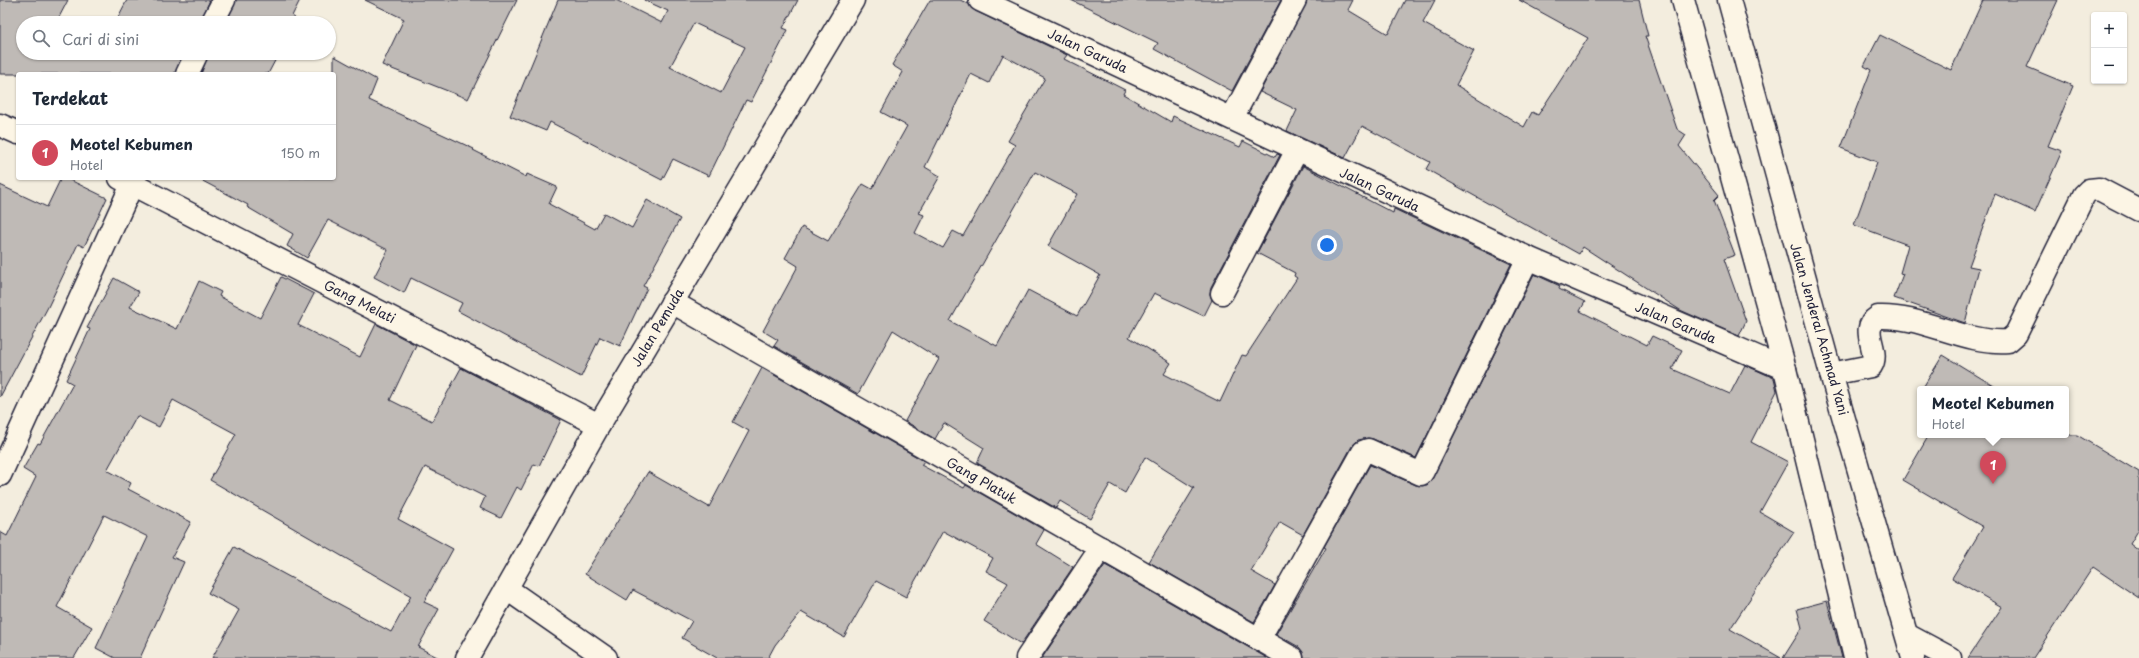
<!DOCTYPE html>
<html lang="id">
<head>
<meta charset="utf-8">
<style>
	:root { --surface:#fff; --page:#f2f2f3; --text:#1f2937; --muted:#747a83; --line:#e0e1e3; --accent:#d1495b }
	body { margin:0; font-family:"Playpen Sans",sans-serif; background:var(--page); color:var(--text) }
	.controls { position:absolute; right:12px; top:12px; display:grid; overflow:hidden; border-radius:4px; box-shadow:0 1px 3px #0004 }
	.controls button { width:36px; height:36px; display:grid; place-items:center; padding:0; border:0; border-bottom:1px solid var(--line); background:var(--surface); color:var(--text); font:20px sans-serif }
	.you { position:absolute; left:1327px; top:245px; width:14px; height:14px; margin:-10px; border:3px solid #fff; border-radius:50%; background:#1a73e8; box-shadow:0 0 0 6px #1a73e833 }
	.badge { display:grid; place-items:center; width:26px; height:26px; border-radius:50%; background:var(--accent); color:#fff; font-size:13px; font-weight:700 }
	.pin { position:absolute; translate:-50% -33px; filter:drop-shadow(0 1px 2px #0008) }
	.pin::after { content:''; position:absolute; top:21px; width:14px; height:12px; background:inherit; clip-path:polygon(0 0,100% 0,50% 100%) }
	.popup { position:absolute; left:1917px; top:386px; width:152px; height:52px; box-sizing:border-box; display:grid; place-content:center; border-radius:4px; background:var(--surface); filter:drop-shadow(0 1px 3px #0005); font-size:13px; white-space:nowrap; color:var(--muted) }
	.popup b { font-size:15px; color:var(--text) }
	.popup::after { content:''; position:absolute; left:50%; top:100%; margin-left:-8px; border:8px solid transparent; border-top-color:var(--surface) }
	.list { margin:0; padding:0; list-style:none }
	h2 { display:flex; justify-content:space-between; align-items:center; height:52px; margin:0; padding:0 16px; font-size:17px }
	h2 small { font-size:13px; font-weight:400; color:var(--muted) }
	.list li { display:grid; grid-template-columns:26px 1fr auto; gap:12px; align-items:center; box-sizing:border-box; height:56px; padding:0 16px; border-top:1px solid var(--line) }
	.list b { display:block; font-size:15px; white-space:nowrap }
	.list p { margin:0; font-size:13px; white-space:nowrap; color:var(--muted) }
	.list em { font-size:13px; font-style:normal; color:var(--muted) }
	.icon { flex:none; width:22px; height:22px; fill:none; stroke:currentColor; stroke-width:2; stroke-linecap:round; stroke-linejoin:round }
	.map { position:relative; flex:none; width:2139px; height:658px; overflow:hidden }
	.search { position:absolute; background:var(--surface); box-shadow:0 1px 3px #0004; left:16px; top:16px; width:320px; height:44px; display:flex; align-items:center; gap:10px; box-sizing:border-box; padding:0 14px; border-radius:22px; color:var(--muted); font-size:15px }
	.panel { position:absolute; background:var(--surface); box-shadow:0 1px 3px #0004; left:16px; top:72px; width:320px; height:108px; border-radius:4px }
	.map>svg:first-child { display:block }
	.building { fill:#bfbab6; stroke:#22223b; fill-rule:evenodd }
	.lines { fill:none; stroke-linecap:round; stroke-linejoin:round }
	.minor-casing { stroke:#22223b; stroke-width:25 }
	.major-casing { stroke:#22223b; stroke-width:25 }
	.minor { stroke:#fcf5e5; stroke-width:22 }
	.major { stroke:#fcf5e5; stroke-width:22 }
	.labels { text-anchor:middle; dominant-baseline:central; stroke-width:3; stroke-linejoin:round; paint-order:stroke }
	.street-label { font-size:13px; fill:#22223b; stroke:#fcf5e5 }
</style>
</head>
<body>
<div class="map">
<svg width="2139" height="658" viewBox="0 0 2139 658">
	<rect width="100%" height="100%" fill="#f3edde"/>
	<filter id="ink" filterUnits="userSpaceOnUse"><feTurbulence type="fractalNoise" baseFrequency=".025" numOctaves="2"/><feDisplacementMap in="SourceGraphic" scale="8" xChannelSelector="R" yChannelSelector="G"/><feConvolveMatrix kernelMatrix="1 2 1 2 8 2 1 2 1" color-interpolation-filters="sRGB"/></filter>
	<g filter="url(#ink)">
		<g class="building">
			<path d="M0,0H68L56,23H23V53H87L96,58L99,53H183L175,74H0Z"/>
			<path d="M127,0H210L200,23H115Z"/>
			<path d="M236,0H300L292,16L295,18L293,23H226Z"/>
			<path d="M365,0H517L468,99L382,65L404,19Z"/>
			<path d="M558,0H616L662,23L668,11L644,0H798L783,28L788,30L751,102L746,100L709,176L673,159L662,180L550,122L546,131L510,116ZM694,23L745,47L721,93L670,67Z"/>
			<path d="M930,0H960L969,4L975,11L1067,55L1064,59L1125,90L1123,94L1171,122L1173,116L1240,147L1243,141L1275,157L1277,154L1280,155L1211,287L1210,294L1212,300L1204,316L1154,293L1129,337L1171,363L1164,374L1220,402L1242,355L1246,356L1297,278L1294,276L1295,273L1257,253L1303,166L1393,213L1394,209L1511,264L1416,458L1373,439L1368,438L1358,440L1352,446L1303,535L1280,522L1251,571L1275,585L1254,622L1149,562L1194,488L1145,457L1125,493L1110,484L1090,519L1060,501L1056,508L977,463L984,448L944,423L935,439L905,421L939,359L893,330L858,394L774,346L778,340L763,331L798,266L785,258L802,227L828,241L863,184L872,189L907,126L881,112L903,72L892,65ZM1003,55L1045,78L1008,141L1015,145L963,236L953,231L943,248L915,233L924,215L919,213L940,176L925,167L971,74L989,83ZM1035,172L1077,194L1048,246L1100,275L1077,316L1028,290L997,346L950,321Z"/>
			<path d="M1071,0H1281L1232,91L1154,49L1158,43Z"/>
			<path d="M1307,0H1353L1348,10L1388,34L1405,0H1435L1423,23L1474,51L1456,85L1524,127L1532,112L1538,115L1588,38L1519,0H1639L1648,36H1645L1677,129L1686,135L1679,146L1719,195L1714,200L1735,255L1724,259L1746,321L1739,336L1680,310L1583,247L1579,254L1426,169L1430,162L1362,126L1345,158L1287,131L1297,110L1260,92Z"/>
			<path d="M1983,0H2058L2027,67L2073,86L2048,146L2062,151L2035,212L1995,194L1969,266L1979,268L1965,323L1894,298L1903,274L1900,273L1908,245L1854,225L1877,162L1841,148L1871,70L1864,66L1880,35L1951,70Z"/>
			<path d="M209,53H279L268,74H201Z"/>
			<path d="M334,56L377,80L369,100L474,149L473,150L526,177L527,174L557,187L549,204L595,229L604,213L632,228L647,200L680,219L643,286L647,288L620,346L600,337L581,377L458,311L462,303L411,278L404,293L374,277L388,250L328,220L307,258L287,246L293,234L247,207L248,205L197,178H334Z"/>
			<path d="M61,178H66L107,198L84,247L78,244L48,307L0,397V185L47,207Z"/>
			<path d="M1534,274L1560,286L1559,289L1585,302L1580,311L1647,345L1652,336L1682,350L1672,369L1730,394L1745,365L1774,378L1777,391L1751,442L1788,462L1760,512L1794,532L1730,629L1781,658H1304L1303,652L1299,647L1276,634L1326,548L1324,547L1370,465L1416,485H1427L1431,481Z"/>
			<path d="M281,277L314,294L298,325L360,357L376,324L416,345L390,400L432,421L461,368L561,420L539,466L534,464L521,490L517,487L501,518L480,508L485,497L425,467L398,519L453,549L424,602L439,609L418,647L439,658H212L239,610L208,593L234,547L391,632L411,596L210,480L236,434L173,400L159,427L137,416L107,470L131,483L128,489L191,522L172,557L184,562L140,658H115L96,648L148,537L104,515L57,607L92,627L74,658H0V532L7,536L36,477L23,469L38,443L40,444L73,384L66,380L90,329L87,328L114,278L139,292L130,307L177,329L199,281L221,292L219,296L260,318Z"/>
			<path d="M1943,355L1999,389H1922Z"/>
			<path d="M762,368L924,461L921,465L964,488L966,485L1044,530L1036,544L1073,567L1021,644L984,621L1008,583L986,571L993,558L943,531L906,597L876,581L844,637L801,612L775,645L768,658H717L682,638L692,621L633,590L627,600L585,574L648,472L709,507L749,431L733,422Z"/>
			<path d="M1929,435H2077L2139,472V529L2130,544L2139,551V598L2093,567L2033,658H1968L2002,607L1952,578L1983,527L1903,480Z"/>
			<path d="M1105,565L1267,658H1042Z"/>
			<path d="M1827,601L1842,658H1783L1802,628L1797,609Z"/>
		</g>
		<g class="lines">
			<defs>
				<g id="minor">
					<path d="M980,0L1528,258L1785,369"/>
					<path d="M212,23L224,0"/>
					<path d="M187,74L197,53"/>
					<path d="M1232,118L1295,0"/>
					<path d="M0,125L18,133"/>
					<path d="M120,178L599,425"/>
					<path d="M1222,293L1297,150"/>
					<path d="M672,302L1292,658"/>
					<path d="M1831,374L1871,366C1881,350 1858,330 1878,317C1923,315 1963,344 2008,341L2016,334L2084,195L2089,190L2099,189L2139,210"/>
					<path d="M0,475L135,178"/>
					<path d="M507,589L606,658"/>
					<path d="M1907,635L1950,658"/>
					<path d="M1259,639L1363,452L1368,450L1421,474L1423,471L1528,258"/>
					<path d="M1027,658L1101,548"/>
				</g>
				<g id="major">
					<path d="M1683,0L1785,369L1855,658"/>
					<path d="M1729,0L1831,374L1913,658"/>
					<path d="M467,658L599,425L853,0"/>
				</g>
			</defs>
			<use href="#minor" class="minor-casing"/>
			<use href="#major" class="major-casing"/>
			<use href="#minor" class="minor"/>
			<use href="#major" class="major"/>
		</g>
	</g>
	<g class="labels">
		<g class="street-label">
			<text transform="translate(1088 50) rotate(25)">Jalan Garuda</text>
			<text transform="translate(1380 189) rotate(25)">Jalan Garuda</text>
			<text transform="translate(360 301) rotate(27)">Gang Melati</text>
			<text transform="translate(1676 322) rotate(23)">Jalan Garuda</text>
			<text transform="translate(657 327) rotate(-59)">Jalan Pemuda</text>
			<text transform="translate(1820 329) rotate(74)">Jalan Jenderal Achmad Yani</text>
			<text transform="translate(982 480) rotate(30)">Gang Platuk</text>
		</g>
	</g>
</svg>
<div class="controls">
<button>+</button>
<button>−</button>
</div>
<div class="you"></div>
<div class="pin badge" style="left:1993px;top:484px">1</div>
<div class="popup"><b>Meotel Kebumen</b>Hotel</div>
<div class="search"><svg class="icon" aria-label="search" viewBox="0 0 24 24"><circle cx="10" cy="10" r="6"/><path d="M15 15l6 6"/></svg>Cari di sini</div>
<section class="panel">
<h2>Terdekat<small></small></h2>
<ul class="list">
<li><span class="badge">1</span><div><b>Meotel Kebumen</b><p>Hotel</p></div><em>150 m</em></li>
</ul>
</section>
</div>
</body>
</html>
